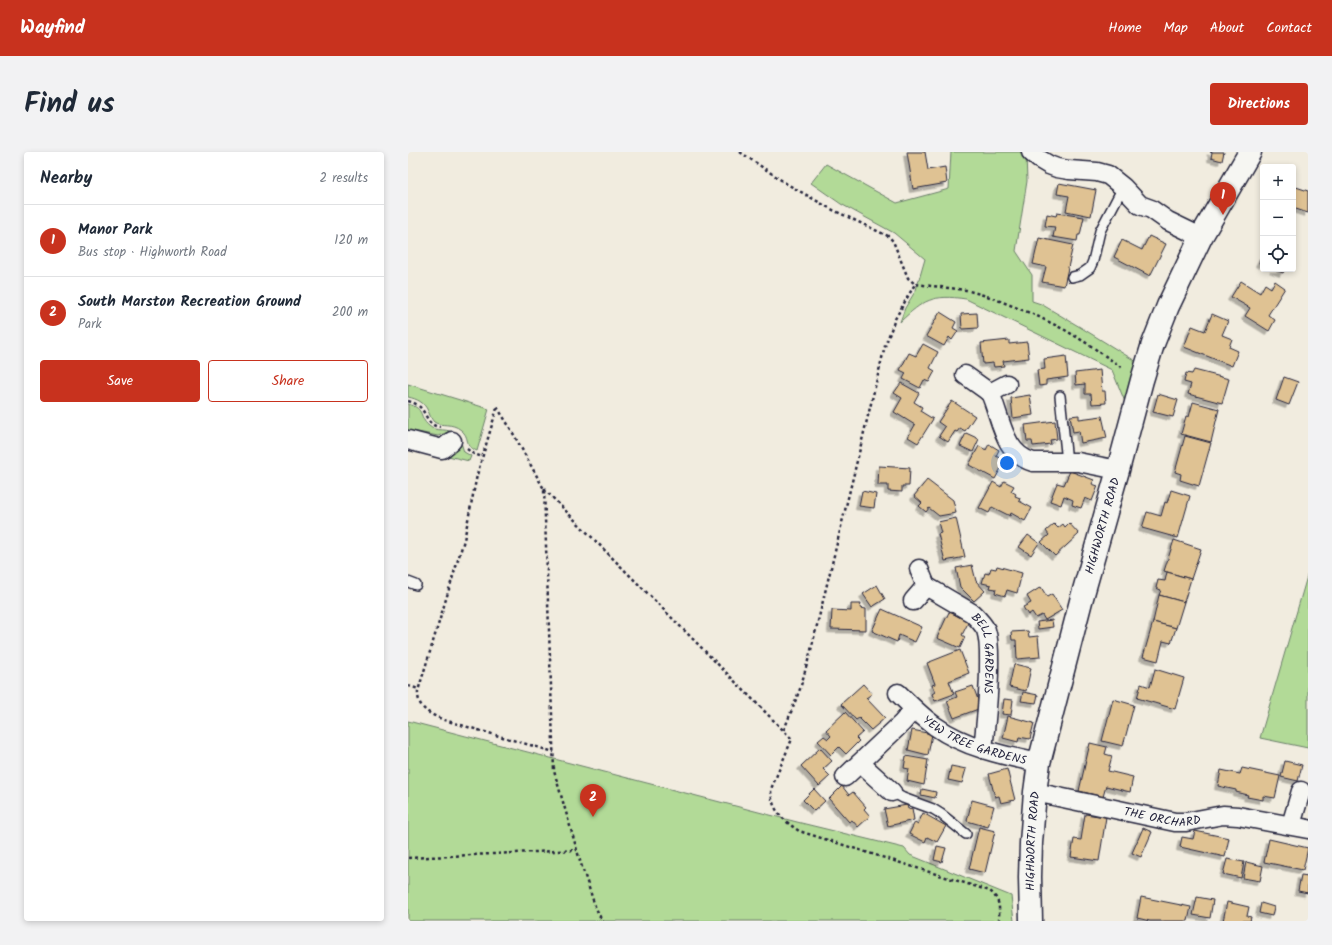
<!DOCTYPE html>
<html lang="en">
<head>
<meta charset="utf-8">
<style>
	:root { --surface:#fff; --page:#f2f2f3; --text:#1f2937; --muted:#747a83; --line:#e0e1e3; --accent:#c8321e }
	body { margin:0; font-family:Kalam,sans-serif; background:var(--page); color:var(--text) }
	.controls { position:absolute; right:12px; top:12px; display:grid; overflow:hidden; border-radius:4px; box-shadow:0 2px 6px #0003 }
	.controls button { width:36px; height:36px; display:grid; place-items:center; padding:0; border:0; border-bottom:1px solid var(--line); background:var(--surface); color:var(--text); font:20px sans-serif }
	.you { position:absolute; left:599px; top:311px; width:14px; height:14px; margin:-10px; border:3px solid #fff; border-radius:50%; background:#1a73e8; box-shadow:0 0 0 6px #1a73e833 }
	.badge { display:grid; place-items:center; width:26px; height:26px; border-radius:50%; background:var(--accent); color:#fff; font-size:13px; font-weight:700 }
	.pin { position:absolute; translate:-50% -33px; filter:drop-shadow(0 1px 2px #0008) }
	.pin::after { content:''; position:absolute; top:21px; width:14px; height:12px; background:inherit; clip-path:polygon(0 0,100% 0,50% 100%) }
	.list { margin:0; padding:0; list-style:none }
	h2 { display:flex; justify-content:space-between; align-items:center; height:52px; margin:0; padding:0 16px; font-size:17px }
	h2 small { font-size:13px; font-weight:400; color:var(--muted) }
	.list li { display:grid; grid-template-columns:26px 1fr auto; gap:12px; align-items:center; box-sizing:border-box; height:72px; padding:0 16px; border-top:1px solid var(--line) }
	.list b { display:block; font-size:15px; white-space:nowrap }
	.list p { margin:0; font-size:13px; white-space:nowrap; color:var(--muted) }
	.list em { font-size:13px; font-style:normal; color:var(--muted) }
	.actions { display:flex; gap:8px; padding:12px 16px }
	.actions a { flex:1; padding:9px 0; border:1px solid var(--accent); border-radius:4px; text-align:center; font-size:14px; color:var(--accent) }
	.actions .main { background:var(--accent); color:#fff }
	.icon { flex:none; width:22px; height:22px; fill:none; stroke:currentColor; stroke-width:2; stroke-linecap:round; stroke-linejoin:round }
	.map { position:relative; flex:none; width:900px; height:769px; overflow:hidden; border-radius:4px }
	header { display:flex; align-items:center; gap:24px; box-sizing:border-box; height:56px; padding:0 20px; background:var(--accent); color:#fff }
	header strong { font-size:19px }
	nav { display:flex; gap:22px; margin-inline-start:auto; font-size:14px }
	.intro { display:flex; align-items:center; justify-content:space-between; box-sizing:border-box; height:96px; padding:0 24px }
	h1 { margin:0; font-size:28px }
	.button { padding:10px 18px; border-radius:4px; background:var(--accent); color:#fff; font-size:14px; font-weight:700 }
	main { display:flex; gap:24px; padding:0 24px }
	aside { flex:1; background:var(--surface); border-radius:4px; box-shadow:0 2px 6px #0003 }
	.map>svg:first-child { display:block }
	.green { fill:#b2da97; stroke:#6a7e69 }
	.building { fill:#dfc293; stroke:#22223b; filter:url(#shadow) }
	.lines { fill:none; stroke-linecap:round; stroke-linejoin:round }
	.lane-casing { stroke:#22223b; stroke-width:12 }
	.street-casing { stroke:#22223b; stroke-width:21 }
	.secondary-casing { stroke:#22223b; stroke-width:25 }
	.path { stroke:#22223b; stroke-width:2.5; stroke-dasharray:3 3; stroke-linecap:butt }
	.lane { stroke:#f6f6f2; stroke-width:9 }
	.street { stroke:#f6f6f2; stroke-width:18 }
	.secondary { stroke:#f6f6f2; stroke-width:22 }
	.labels { text-anchor:middle; dominant-baseline:central; stroke-width:3; stroke-linejoin:round; paint-order:stroke }
	.street-label { font-size:12px; fill:#22223b; stroke:#f6f6f2 }
</style>
</head>
<body>
<header>
<strong>Wayfind</strong>
<nav><a>Home</a><a>Map</a><a>About</a><a>Contact</a></nav>
</header>
<div class="intro"><h1>Find us</h1><a class="button">Directions</a></div>
<main>
<aside>
<h2>Nearby<small>2 results</small></h2>
<ul class="list">
<li><span class="badge">1</span><div><b>Manor Park</b><p>Bus stop · Highworth Road</p></div><em>120 m</em></li>
<li><span class="badge">2</span><div><b>South Marston Recreation Ground</b><p>Park</p></div><em>200 m</em></li>
</ul>
<div class="actions"><a class="main">Save</a><a>Share</a></div>
</aside>
<div class="map">
<svg width="900" height="769" viewBox="0 0 900 769">
	<defs>
		<filter id="shadow"><feDropShadow dx="-3.5" dy="3.5" stdDeviation="0" flood-color="#0004"/></filter>
	</defs>
	<rect width="100%" height="100%" fill="#f1ecdf"/>
	<filter id="ink" filterUnits="userSpaceOnUse"><feTurbulence type="fractalNoise" baseFrequency=".025" numOctaves="2"/><feDisplacementMap in="SourceGraphic" scale="8" xChannelSelector="R" yChannelSelector="G"/><feConvolveMatrix kernelMatrix="1 2 1 2 8 2 1 2 1" color-interpolation-filters="sRGB"/></filter>
	<g filter="url(#ink)">
		<g class="green">
			<path d="M543,0H617L618,2L619,29L608,99L624,123V149L633,152L672,175L729,210L717,250L704,218L558,147C525,142 515,148 492,170L497,156L508,138L517,107L486,81L433,52L403,31L418,12L489,51L541,37Z"/>
			<path d="M0,232L81,257L69,299C55,293 63,286 53,278C44,270 33,275 26,270C23,267 22,263 20,259C16,250 9,247 0,245Z"/>
			<path d="M0,252C18,257 10,265 21,274C28,281 40,274 51,284L56,300L63,304L61,309L40,304L51,292L50,285L40,280L30,284L5,279L0,282Z"/>
			<path d="M900,421V596L852,586Z"/>
			<path d="M0,569L389,670L496,696L502,703L603,744L606,769H0Z"/>
		</g>
		<g class="building">
			<path d="M499,0H517L520,18L537,15L539,31L505,37Z"/>
			<path d="M802,0H816L814,9L803,6L804,0Z"/>
			<path d="M651,31L688,38L683,64L658,59L661,44L649,42Z"/>
			<path d="M885,34L900,39V61L885,56Z"/>
			<path d="M649,61L676,65L672,83H670L669,89L645,85L647,75L637,74L639,62L648,64Z"/>
			<path d="M741,84L758,92L742,124L706,105L714,88L734,98Z"/>
			<path d="M631,86L665,93L656,134L634,130L638,115L625,112Z"/>
			<path d="M855,103V113L851,111Z"/>
			<path d="M865,117H877L875,121Z"/>
			<path d="M833,129L852,141L857,132L863,136L867,129L877,136L860,163L867,168L861,179L837,164L842,156L823,145Z"/>
			<path d="M532,160L548,170L545,176L550,179L544,188L541,185L536,194L518,184Z"/>
			<path d="M569,161L570,176L554,177L553,162Z"/>
			<path d="M804,162L820,169L814,183L824,187L821,195L830,199L824,214L776,195L784,174L797,179Z"/>
			<path d="M601,188V192L619,190L621,206L595,209L596,214L586,215L585,211L575,212L573,191Z"/>
			<path d="M515,192L530,200L522,216L527,219L521,230L516,228L512,236L495,227L498,221L492,218L501,201L508,204Z"/>
			<path d="M658,204L660,225L638,228V233L631,234L629,218L637,217L636,207Z"/>
			<path d="M692,218L694,239H697L698,251L684,252L683,242H677V232L668,233L667,221Z"/>
			<path d="M786,218L821,227L814,251L780,242L783,232L776,230L778,221L784,222Z"/>
			<path d="M876,225L890,230L881,253L868,248Z"/>
			<path d="M493,231L511,241L506,250L514,255L512,259L525,267L510,291L500,285L507,273L486,260L494,246L486,241Z"/>
			<path d="M750,242L770,248L765,265L745,260Z"/>
			<path d="M622,243L625,263L605,266L603,246Z"/>
			<path d="M544,249L567,264L557,279L552,276L549,280L547,279L540,290L531,284L537,275L530,270Z"/>
			<path d="M785,250L811,257L803,290L773,282L778,264L781,265Z"/>
			<path d="M671,263V267L694,264L699,286L673,291L671,279L665,280L662,264Z"/>
			<path d="M647,269L649,287L642,288L643,292L625,294L624,289H619L617,273Z"/>
			<path d="M558,281L571,287L565,300L552,294Z"/>
			<path d="M777,284L803,291L791,334L772,328L773,322L767,320Z"/>
			<path d="M581,292L591,298L588,304L597,309L587,327L561,313L571,294L578,298Z"/>
			<path d="M471,314L502,316L501,334H494V340L480,339V333H470Z"/>
			<path d="M662,319L686,328L684,332L690,334L684,349L677,346L673,356L664,353L665,348L656,344L653,353L642,349L649,331L656,333Z"/>
			<path d="M519,328L545,348L548,361L531,364L521,356L518,360L511,354L514,351L506,344Z"/>
			<path d="M596,329L606,334L603,339L608,342L607,344L612,346L611,349L624,356L617,369L603,361L602,364L584,355L581,361L571,356L585,330L593,335Z"/>
			<path d="M763,338L782,344L770,386L734,376L739,360L753,364L757,350L759,351Z"/>
			<path d="M454,339L468,342L466,356L451,354Z"/>
			<path d="M548,366L557,405L537,409L530,382L533,381L530,370Z"/>
			<path d="M661,371L671,382L647,404L633,390L641,383L638,379L646,372L650,376L655,372L657,375Z"/>
			<path d="M620,383L631,391L623,403L611,395Z"/>
			<path d="M766,388L793,397L783,427L756,419Z"/>
			<path d="M564,413L568,429L577,439L566,449L552,435L548,416Z"/>
			<path d="M589,414L614,421L609,441L599,438L597,444L587,441L588,437L582,436L583,433L574,431L577,421L581,422L583,416L588,417Z"/>
			<path d="M759,420L783,427L776,450L751,443L753,438L748,436L750,428L757,429Z"/>
			<path d="M469,433L477,447L464,455L455,442Z"/>
			<path d="M633,435L639,445L644,442L654,458L637,468L634,463L628,466L624,460L620,463L615,455L623,451L619,444Z"/>
			<path d="M751,443L776,450L768,476L745,470Z"/>
			<path d="M443,452H453L452,456L458,457V478L423,477L424,458L443,459Z"/>
			<path d="M474,457L514,475L507,490L491,483L489,490L464,479Z"/>
			<path d="M541,460L561,469L554,483L557,485L552,496L529,486Z"/>
			<path d="M644,468L645,475L630,477L629,470Z"/>
			<path d="M745,470L768,476L763,491L755,489L750,509L735,505Z"/>
			<path d="M620,479L621,485L630,484L632,505L609,507L608,488H604L603,480Z"/>
			<path d="M552,498L561,521L541,529L546,542L527,549L524,542L527,540L524,533L527,532L519,511Z"/>
			<path d="M606,512L623,516L618,539L601,535Z"/>
			<path d="M747,517L776,526L767,557L729,546L733,532L742,535Z"/>
			<path d="M455,532L464,542L458,546L477,566L463,578L451,566L448,568L433,552Z"/>
			<path d="M565,534L573,556L546,566L539,549L549,545L547,540Z"/>
			<path d="M615,540L630,543L628,551L613,549Z"/>
			<path d="M596,547L605,548L603,563L594,562Z"/>
			<path d="M705,547L726,553L715,594L694,589Z"/>
			<path d="M437,560L455,580L448,586L451,589L438,602L431,595L423,603L410,589L416,584L420,587L423,584L418,578Z"/>
			<path d="M600,564L626,571L622,587L611,585L610,590L595,586Z"/>
			<path d="M504,578L524,582L520,603L500,598Z"/>
			<path d="M682,591L699,595L697,602L704,604L700,619L725,625L722,640L698,634L695,645L671,639Z"/>
			<path d="M412,596L424,609L415,617L422,624L411,634L393,614Z"/>
			<path d="M498,604L520,608L516,633L499,629L501,617L496,616Z"/>
			<path d="M877,609L894,613L890,629L873,625Z"/>
			<path d="M543,614L558,617L554,631L540,628Z"/>
			<path d="M834,616L872,624L867,646L855,644V648L839,645L840,643L828,640V638L810,634L813,618L832,622Z"/>
			<path d="M599,617L607,648L593,651L591,644L587,645L581,622Z"/>
			<path d="M434,634L441,643L445,640L458,655L456,657L462,664L450,675L444,668L441,670L421,647Z"/>
			<path d="M406,637L417,649L406,659L395,648Z"/>
			<path d="M514,637L528,640L527,646L513,643Z"/>
			<path d="M564,648L586,654L580,675L559,669Z"/>
			<path d="M499,653L500,657L504,656L506,668L480,674L476,657Z"/>
			<path d="M515,661L538,674L529,690L519,685L517,690L501,682L507,670L510,672Z"/>
			<path d="M677,662L698,665L691,709L663,705L666,687L673,688Z"/>
			<path d="M571,675L587,679L577,721L561,717Z"/>
			<path d="M735,676L744,680L733,705L724,701Z"/>
			<path d="M787,679L821,686L817,705L772,695L774,685L785,687Z"/>
			<path d="M861,687L900,696L895,718L856,710Z"/>
			<path d="M529,694L538,696L534,710L526,708Z"/>
			<path d="M819,707L836,710L833,726L815,722Z"/>
			<path d="M838,710L855,714L852,729L835,726Z"/>
			<path d="M893,723L900,724V741L890,739Z"/>
			<path d="M733,745L783,755L780,769H742L729,766Z"/>
			<path d="M789,745L805,748L802,766L785,763Z"/>
			<path d="M819,750L841,755L839,764L843,765L842,769H815Z"/>
			<path d="M853,751L866,755L864,764L851,761Z"/>
		</g>
		<g class="lines">
			<defs>
				<g id="lane">
					<path d="M664,125L672,123L682,116L685,109L692,79L715,35"/>
					<path d="M652,244L659,310"/>
					<path d="M0,430L8,433"/>
					<path d="M484,640L495,646L525,657L533,662L558,682"/>
				</g>
				<g id="street">
					<path d="M623,0L631,7L641,13L649,16L661,18L689,20L700,23L715,35L732,53L743,57L760,69L793,85"/>
					<path d="M557,223L578,238L582,241"/>
					<path d="M599,232L582,241C593,265 595,302 625,310H670L710,318"/>
					<path d="M0,288L34,297L44,289"/>
					<path id="s1" d="M511,417L518,434L564,461C569,466 575,472 578,478C582,490 581,504 581,516C581,543 578,570 575,597"/>
					<path d="M505,449L518,434"/>
					<path id="s2" d="M490,541C502,553 514,565 527,574C556,595 597,604 631,611"/>
					<path d="M452,611L484,640"/>
					<path d="M437,625L494,571L506,557"/>
					<path id="s3" d="M627,640L767,670H778L815,663L830,664L900,677"/>
					<path d="M883,673L893,639"/>
				</g>
				<g id="secondary">
					<path id="s4" d="M623,769L622,725L623,691L627,640L631,611L673,449L710,318L734,228L745,192L760,154L793,85L842,0"/>
				</g>
			</defs>
			<use href="#lane" class="lane-casing"/>
			<use href="#street" class="street-casing"/>
			<use href="#secondary" class="secondary-casing"/>
			<g class="path">
				<path d="M332,0L379,32L423,57L480,84L485,89L500,126L507,132L558,138L582,145L627,163L657,178L680,192L716,217"/>
				<path d="M0,249C22,254 14,273 32,275"/>
				<path d="M89,255L101,274L136,337L146,619L173,712L187,754L194,769"/>
				<path d="M89,256L69,323L56,388L10,539C9,557 22,562 36,568L146,600"/>
				<path d="M59,297L64,301L74,305"/>
				<path d="M136,337L384,587L363,637C363,658 375,668 391,679L582,739C593,749 591,755 591,769"/>
				<path d="M0,534L11,537"/>
				<path d="M376,578L392,537L403,498L477,194L487,167L507,132"/>
				<path d="M0,706L169,698"/>
			</g>
			<use href="#lane" class="lane"/>
			<use href="#street" class="street"/>
			<use href="#secondary" class="secondary"/>
		</g>
	</g>
	<g class="labels">
		<g class="street-label">
			<text stroke="none"><textPath href="#s4" startOffset="404">HIGHWORTH ROAD</textPath></text>
			<text stroke="none"><textPath href="#s1" startOffset="116">BELL GARDENS</textPath></text>
			<text stroke="none"><textPath href="#s2" startOffset="92">YEW TREE GARDENS</textPath></text>
			<text stroke="none"><textPath href="#s3" startOffset="130">THE ORCHARD</textPath></text>
			<text stroke="none"><textPath href="#s4" startOffset="80">HIGHWORTH ROAD</textPath></text>
		</g>
	</g>
</svg>
<div class="controls">
<button>+</button>
<button>−</button>
<button><svg class="icon" aria-label="locate" viewBox="0 0 24 24"><circle cx="12" cy="12" r="6"/><path d="M12 2v4M12 18v4M2 12h4M18 12h4"/></svg></button>
</div>
<div class="you"></div>
<div class="pin badge" style="left:815px;top:63px">1</div>
<div class="pin badge" style="left:185px;top:665px">2</div>
</div>
</main>
</body>
</html>
